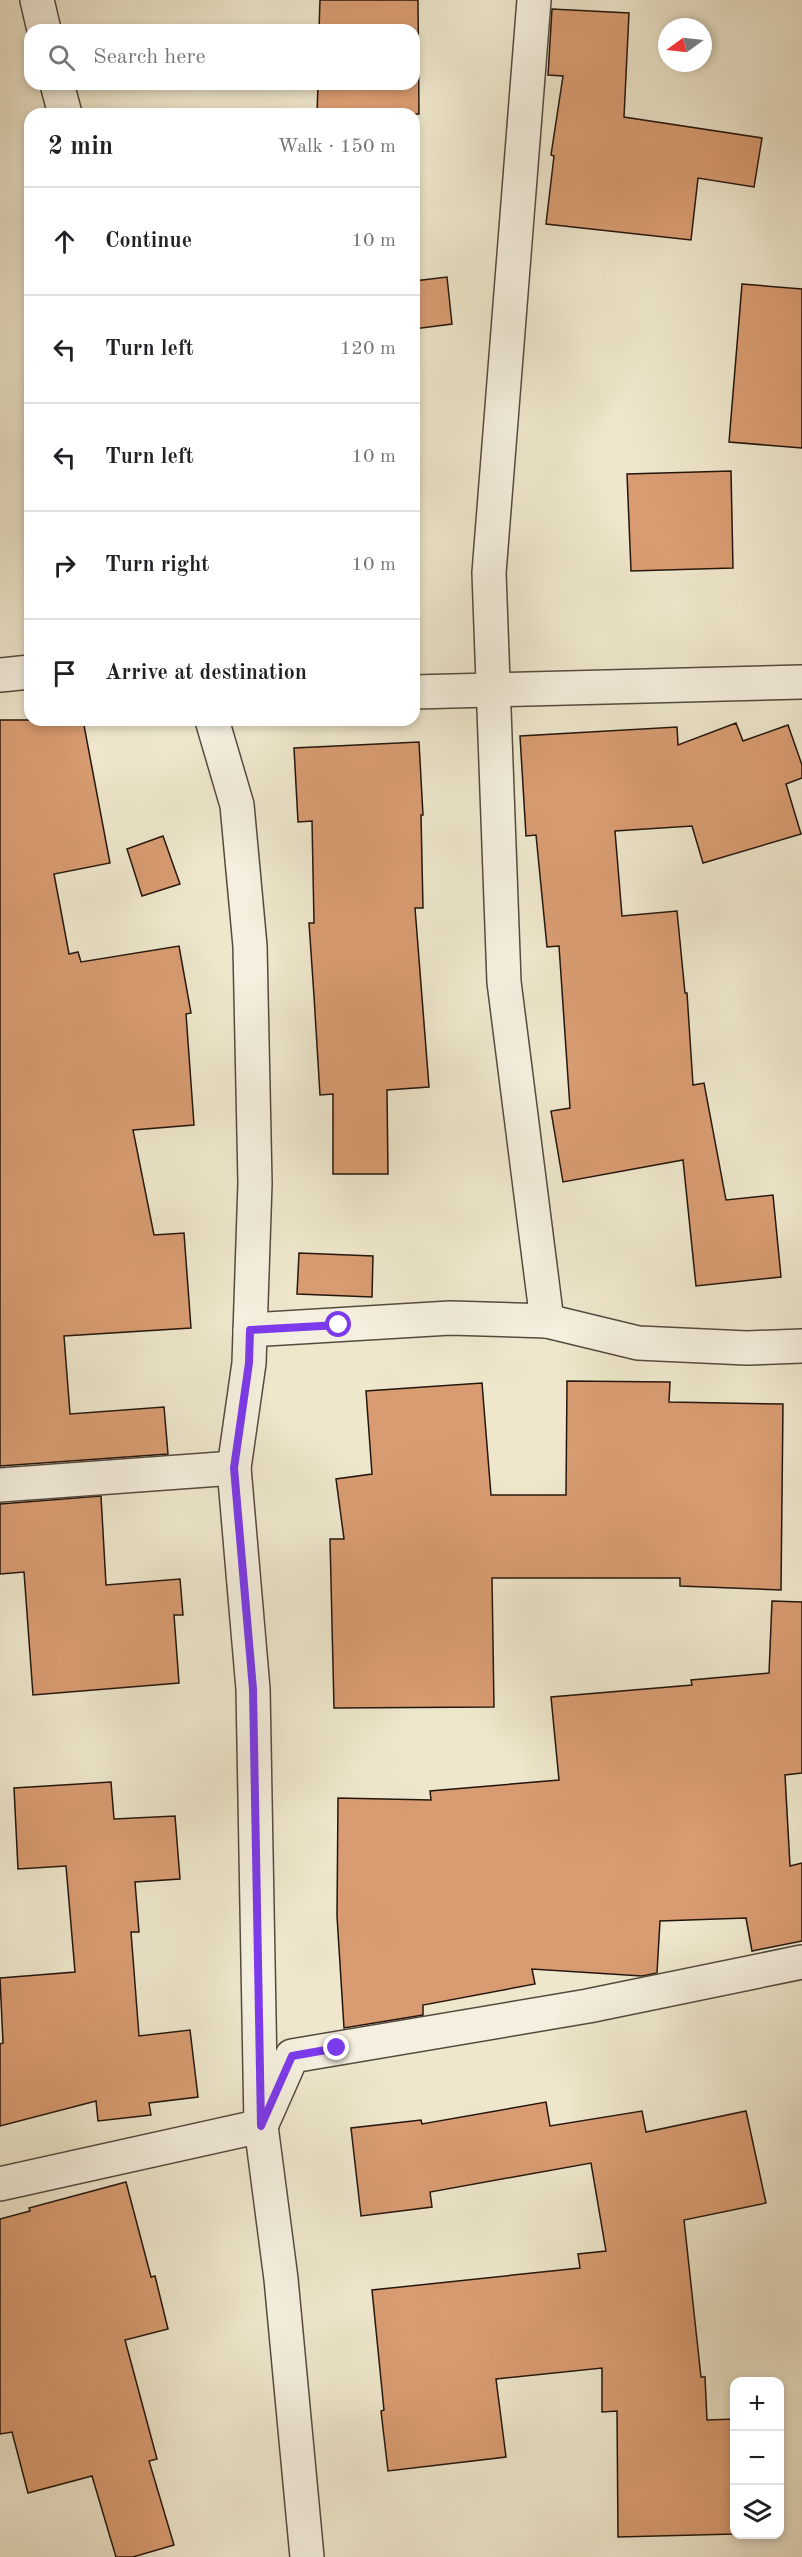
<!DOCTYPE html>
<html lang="en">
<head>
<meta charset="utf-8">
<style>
	:root { --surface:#fff; --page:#f2f2f2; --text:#202124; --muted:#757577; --line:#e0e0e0 }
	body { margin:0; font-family:"Old Standard TT",serif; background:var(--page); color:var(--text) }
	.controls { position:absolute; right:18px; bottom:18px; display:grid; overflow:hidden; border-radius:12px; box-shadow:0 3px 9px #0003 }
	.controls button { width:54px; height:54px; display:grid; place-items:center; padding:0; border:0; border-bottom:2px solid var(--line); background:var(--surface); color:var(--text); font:30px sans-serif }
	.compass { position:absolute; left:658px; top:18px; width:54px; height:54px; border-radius:50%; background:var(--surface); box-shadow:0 3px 9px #0003; rotate:255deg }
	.stop { position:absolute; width:18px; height:18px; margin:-14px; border:4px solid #7c3aed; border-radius:50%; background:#fff }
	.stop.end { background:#7c3aed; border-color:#fff; box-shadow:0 2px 6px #0008 }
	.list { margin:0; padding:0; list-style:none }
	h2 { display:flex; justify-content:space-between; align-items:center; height:78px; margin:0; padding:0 24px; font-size:26px }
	h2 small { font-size:20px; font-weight:400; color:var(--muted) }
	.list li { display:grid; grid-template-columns:39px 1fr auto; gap:18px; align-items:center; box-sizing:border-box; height:108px; padding:0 24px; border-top:2px solid var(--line) }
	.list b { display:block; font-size:22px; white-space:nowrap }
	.list em { font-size:20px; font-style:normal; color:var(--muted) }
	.icon { flex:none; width:33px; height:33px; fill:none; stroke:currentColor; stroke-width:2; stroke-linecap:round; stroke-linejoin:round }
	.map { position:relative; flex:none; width:802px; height:2557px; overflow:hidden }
	.search { position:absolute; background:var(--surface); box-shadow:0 3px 9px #0003; left:24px; top:24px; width:396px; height:66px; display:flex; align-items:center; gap:15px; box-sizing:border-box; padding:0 21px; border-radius:18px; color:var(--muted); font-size:22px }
	.panel { position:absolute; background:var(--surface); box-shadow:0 3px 9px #0003; left:24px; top:108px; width:396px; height:618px; border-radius:18px }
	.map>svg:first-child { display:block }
	.building { fill:#d99c72; stroke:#24160e; stroke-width:1.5 }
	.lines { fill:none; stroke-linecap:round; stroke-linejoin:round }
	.minor-casing { stroke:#564a3e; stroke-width:36 }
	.tertiary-casing { stroke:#564a3e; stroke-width:36 }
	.minor { stroke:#f4efde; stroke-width:33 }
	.tertiary { stroke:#f4efde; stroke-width:33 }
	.route { stroke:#7c3aed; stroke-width:8 }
</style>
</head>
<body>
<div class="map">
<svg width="802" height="2557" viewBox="0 0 802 2557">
	<rect width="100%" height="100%" fill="#eee7cc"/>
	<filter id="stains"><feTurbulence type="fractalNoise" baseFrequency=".00333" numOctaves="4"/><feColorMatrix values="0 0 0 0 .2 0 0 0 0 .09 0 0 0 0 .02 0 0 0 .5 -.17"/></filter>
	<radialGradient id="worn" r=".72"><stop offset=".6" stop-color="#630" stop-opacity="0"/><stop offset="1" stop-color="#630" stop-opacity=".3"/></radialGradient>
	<g class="building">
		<path d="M320,0H418L419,114H317L318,84H414V30H319Z"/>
		<path d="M552,9L629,13L624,117L762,138L754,187L698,178L691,240L546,224L554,156L551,155L563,76L548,75Z"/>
		<path d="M447,277L452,324L414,329V281Z"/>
		<path d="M742,284L802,289V448L729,442Z"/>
		<path d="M731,471L733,568L631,571L627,474Z"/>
		<path d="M0,720H83L110,863L54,874L69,954L78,952L81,962L179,946L191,1013L186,1014L194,1125L133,1130L154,1235L184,1233L191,1328L64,1336L70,1414L164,1407L168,1454L0,1466Z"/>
		<path d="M736,723L743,741L788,725L802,765V778L786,784L801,834L703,863L692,826L615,831L622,916L677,911L685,993H687L693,1085L704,1083L726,1200L773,1195L781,1277L696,1286L683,1160L563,1182L551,1111L570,1108L559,946L547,947L536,835L526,836L520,736L677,727L678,745Z"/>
		<path d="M419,742L423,815H421L423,908H415L429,1087L387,1090L388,1174H333V1094L320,1095L314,996L309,923H314L312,821L298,822L294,748Z"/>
		<path d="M163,836L180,884L142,896L127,849Z"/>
		<path d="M299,1253L373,1256L372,1297L297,1294Z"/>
		<path d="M567,1381L670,1382L669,1402L783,1404L781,1590L680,1586V1578H492L494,1707L334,1708L330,1539H344L336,1479L372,1474L366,1391L482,1383L491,1495H566Z"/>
		<path d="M101,1496L106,1585L180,1579L183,1615H174L179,1683L33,1695L24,1572L0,1574V1504Z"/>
		<path d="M772,1601L802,1602V1773L785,1775L790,1866L802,1863V1941L752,1951L746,1918L660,1921L657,1973L642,1976L532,1969L535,1984L423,2005V2015L344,2028L337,1916L338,1798L431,1800L430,1791L559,1780L551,1697L692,1685L691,1680L769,1673Z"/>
		<path d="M111,1782L114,1819L175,1816L180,1879L135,1882L139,1932H131L139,2036L190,2030L198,2097L149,2103L151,2115L98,2121L96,2101L0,2126V2044L3,2043L0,1978L75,1972L66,1866L18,1869L14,1788Z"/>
		<path d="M546,2102L550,2126L642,2111L646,2132L746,2111L766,2203L684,2220L701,2377H705L707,2420L735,2419V2534L618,2537L617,2411L602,2412V2368L496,2379L506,2457L388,2471L381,2411L384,2410L372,2290L580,2268L578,2254L606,2251L591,2163L430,2192L432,2207L361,2216L351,2128L421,2120L422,2124Z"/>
		<path d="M126,2182L151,2277L155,2276L168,2329L125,2340L157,2459L149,2461L174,2545L133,2557H116L92,2476L28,2493L12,2432L0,2434V2219L30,2211L29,2208Z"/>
	</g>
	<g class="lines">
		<defs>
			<g id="minor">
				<path d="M534,0L489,573L504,982L547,1321"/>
				<path d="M0,675L30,672"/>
				<path d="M414,692L802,682"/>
				<path d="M250,1330L450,1318L547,1321L638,1343L747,1348L802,1346"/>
				<path d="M0,1485L234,1468"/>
				<path d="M0,2184L261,2126L292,2056L588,2006L802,1962"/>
			</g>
			<g id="tertiary">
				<path d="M37,0L44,30"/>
				<path d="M57,84L65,114"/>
				<path d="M212,720L237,805L250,946L255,1183L249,1363L234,1468L253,1689L261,2126L281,2279L307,2557"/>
			</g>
		</defs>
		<use href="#minor" class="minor-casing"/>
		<use href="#tertiary" class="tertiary-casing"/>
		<use href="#minor" class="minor"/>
		<use href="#tertiary" class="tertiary"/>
	</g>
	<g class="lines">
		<path class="route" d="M337,2048L292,2056L261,2126L253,1689L234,1468L249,1363L250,1330L339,1325"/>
	</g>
	<rect width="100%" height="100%" filter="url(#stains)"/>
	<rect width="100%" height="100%" fill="url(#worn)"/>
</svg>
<div class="controls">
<button>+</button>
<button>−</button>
<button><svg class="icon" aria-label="layers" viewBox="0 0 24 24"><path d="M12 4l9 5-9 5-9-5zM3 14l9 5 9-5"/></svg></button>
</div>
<svg class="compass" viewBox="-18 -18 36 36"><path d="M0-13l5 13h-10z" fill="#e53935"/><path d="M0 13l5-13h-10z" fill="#757577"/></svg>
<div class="stop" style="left:339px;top:1325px"></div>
<div class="stop end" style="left:337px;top:2048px"></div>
<div class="search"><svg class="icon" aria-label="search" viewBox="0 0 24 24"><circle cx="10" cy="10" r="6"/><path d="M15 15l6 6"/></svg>Search here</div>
<section class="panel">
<h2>2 min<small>Walk · 150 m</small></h2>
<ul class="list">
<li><svg class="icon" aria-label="ahead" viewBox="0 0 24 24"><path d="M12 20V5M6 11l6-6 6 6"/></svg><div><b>Continue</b></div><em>10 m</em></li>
<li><svg class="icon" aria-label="left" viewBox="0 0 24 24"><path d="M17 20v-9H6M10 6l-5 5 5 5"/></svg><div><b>Turn left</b></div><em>120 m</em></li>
<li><svg class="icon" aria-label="left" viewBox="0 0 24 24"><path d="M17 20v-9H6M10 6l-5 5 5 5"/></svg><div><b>Turn left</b></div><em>10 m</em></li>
<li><svg class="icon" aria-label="right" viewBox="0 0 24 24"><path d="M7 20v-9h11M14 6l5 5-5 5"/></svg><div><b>Turn right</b></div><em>10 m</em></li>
<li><svg class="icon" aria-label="arrive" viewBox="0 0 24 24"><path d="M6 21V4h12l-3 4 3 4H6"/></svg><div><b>Arrive at destination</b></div></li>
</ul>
</section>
</div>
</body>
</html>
